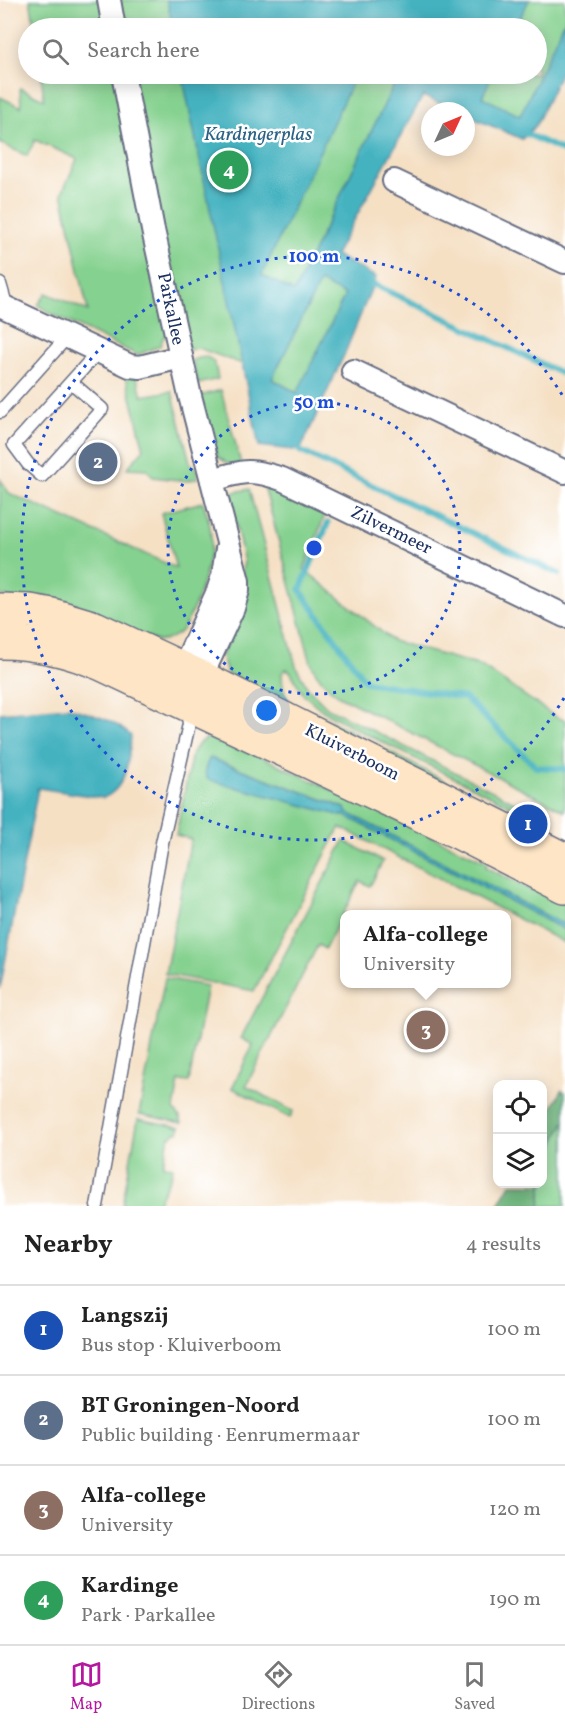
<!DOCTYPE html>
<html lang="en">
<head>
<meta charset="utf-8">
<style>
	:root { --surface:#fff; --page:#f2f2f2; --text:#222; --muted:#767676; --line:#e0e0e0; --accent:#b5179e }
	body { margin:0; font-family:Vollkorn,serif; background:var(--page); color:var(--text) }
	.controls { position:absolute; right:18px; bottom:18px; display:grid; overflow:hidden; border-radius:12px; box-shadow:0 3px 15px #0003 }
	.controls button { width:54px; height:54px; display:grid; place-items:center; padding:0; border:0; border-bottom:2px solid var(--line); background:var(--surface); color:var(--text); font:30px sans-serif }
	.compass { position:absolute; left:421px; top:102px; width:54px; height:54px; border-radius:50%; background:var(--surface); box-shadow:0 3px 15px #0003; rotate:46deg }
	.you { position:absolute; left:267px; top:711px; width:21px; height:21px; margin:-15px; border:4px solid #fff; border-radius:50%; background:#1a73e8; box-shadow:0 0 0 9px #1a73e833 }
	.badge { display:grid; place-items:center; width:39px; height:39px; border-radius:50%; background:var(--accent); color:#fff; font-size:20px; font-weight:700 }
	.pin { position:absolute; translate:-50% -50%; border:3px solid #fff; box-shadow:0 2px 6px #0006 }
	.popup { position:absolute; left:340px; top:910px; width:171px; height:78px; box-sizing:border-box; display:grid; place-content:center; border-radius:12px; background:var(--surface); filter:drop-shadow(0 2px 4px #0005); font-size:20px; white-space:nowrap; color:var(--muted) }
	.popup b { font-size:22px; color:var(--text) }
	.popup::after { content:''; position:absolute; left:50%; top:100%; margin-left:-12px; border:12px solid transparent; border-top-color:var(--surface) }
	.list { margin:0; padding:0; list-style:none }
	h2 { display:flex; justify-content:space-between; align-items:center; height:78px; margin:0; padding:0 24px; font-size:26px }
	h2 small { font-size:20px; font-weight:400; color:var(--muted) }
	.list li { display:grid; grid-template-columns:39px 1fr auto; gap:18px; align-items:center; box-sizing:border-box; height:90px; padding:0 24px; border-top:2px solid var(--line) }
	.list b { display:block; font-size:22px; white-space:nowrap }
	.list p { margin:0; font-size:20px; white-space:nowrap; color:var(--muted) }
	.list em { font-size:20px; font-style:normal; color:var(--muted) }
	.icon { flex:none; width:33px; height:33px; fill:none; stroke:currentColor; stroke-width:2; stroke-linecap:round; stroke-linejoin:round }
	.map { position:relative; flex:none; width:565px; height:1206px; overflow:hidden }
	.search { position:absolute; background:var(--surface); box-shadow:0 3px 15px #0003; left:18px; right:18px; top:18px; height:66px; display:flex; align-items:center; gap:15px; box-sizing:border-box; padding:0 21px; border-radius:33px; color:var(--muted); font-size:22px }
	.sheet { height:438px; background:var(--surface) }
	nav { display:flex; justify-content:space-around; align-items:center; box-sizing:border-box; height:84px; border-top:2px solid var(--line); background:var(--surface); font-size:16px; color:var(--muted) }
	nav a { display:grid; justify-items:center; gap:3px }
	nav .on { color:var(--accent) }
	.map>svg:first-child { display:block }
	.green { fill:#85d18f; stroke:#508076; stroke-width:1.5; fill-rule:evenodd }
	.forest { fill:#6cb37a; stroke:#44716c; stroke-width:1.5 }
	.water { fill:#44b2c0; stroke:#30708f; stroke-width:1.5; fill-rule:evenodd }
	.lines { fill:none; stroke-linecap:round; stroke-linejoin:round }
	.stream { stroke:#44b2c0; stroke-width:6 }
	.service-casing { stroke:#676d82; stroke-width:15 }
	.minor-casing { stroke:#676d82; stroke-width:26 }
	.secondary-casing { stroke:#676d82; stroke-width:36 }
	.service { stroke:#fff; stroke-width:12 }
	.minor { stroke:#fff; stroke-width:22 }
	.secondary { stroke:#fde5c5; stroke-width:33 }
	.ring { fill:none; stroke:#1d4ed8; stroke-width:3; stroke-dasharray:3 6 }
	.labels { text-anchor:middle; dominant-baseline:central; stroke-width:5; stroke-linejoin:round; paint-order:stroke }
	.street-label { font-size:18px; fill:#1b2f5e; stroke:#fff }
	.water-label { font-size:20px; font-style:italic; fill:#2b6385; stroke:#fff }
	.centre { fill:#1d4ed8; stroke:#fff; stroke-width:3 }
	.ring-label { font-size:18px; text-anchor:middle; font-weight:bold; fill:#1d4ed8; stroke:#fff; stroke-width:5; stroke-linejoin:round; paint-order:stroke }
</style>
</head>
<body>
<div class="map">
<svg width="565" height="1206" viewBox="0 0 565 1206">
	<rect width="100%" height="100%" fill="#fff"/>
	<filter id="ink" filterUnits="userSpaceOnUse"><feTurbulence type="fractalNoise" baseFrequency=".0167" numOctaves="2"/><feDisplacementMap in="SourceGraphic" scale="12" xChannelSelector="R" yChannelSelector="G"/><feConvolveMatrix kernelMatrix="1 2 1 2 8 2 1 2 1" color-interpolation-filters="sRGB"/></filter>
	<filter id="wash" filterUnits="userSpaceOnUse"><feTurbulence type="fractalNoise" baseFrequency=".008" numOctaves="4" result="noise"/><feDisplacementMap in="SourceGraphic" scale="24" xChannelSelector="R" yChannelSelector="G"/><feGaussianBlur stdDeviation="1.35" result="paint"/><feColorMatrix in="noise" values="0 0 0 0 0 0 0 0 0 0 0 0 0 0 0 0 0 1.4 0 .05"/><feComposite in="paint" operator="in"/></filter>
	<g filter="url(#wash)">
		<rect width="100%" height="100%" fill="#f5e0c4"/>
		<g class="green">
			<path d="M30,0H565V20L520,116L482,97L483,94L430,74H536V28H35Z"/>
			<path d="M41,74H399L297,286L293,335L320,281L345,295L298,393L272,379L273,375L198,348L189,350L188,345L164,336L160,346L137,355L50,313L38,305L46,293L88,311L62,193L77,159L35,140L27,156L0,143V97L21,107L20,88L44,99Z"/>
			<path d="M204,357C216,357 216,370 218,379L198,384L192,360Z"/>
			<path d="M126,377H137L142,396L172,391L191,466L196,467L198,478L187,481L153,477L147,469L127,468L144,449Z"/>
			<path d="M221,390L241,464H228L217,456L200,396Z"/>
			<path d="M0,479L9,493L176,568L161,513L203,502C208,515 212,528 211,543C210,564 194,618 179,633C173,638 166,640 158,641L0,595Z"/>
			<path d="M264,486L325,515L304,569L393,641L481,666L556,717L565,720V811L339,696C326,687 317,677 311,663Z"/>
			<path d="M249,489L296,666L307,687L328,708L532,811L526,825L227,674L222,657L244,562L229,493ZM286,669L290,671L303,694L323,711L368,735L507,804L511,807V810L504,812L312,711C289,709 282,694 282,673Z"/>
			<path d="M210,737L221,738L487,862L486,867L532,891L535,887L565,893V925L345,812V808L333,803L213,759L205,770L207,778L214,781L342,816L344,815L565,930V943L340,827L254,991L165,974L191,839L176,835L192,753L201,741Z"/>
			<path d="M344,841L383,861L370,886L360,881L325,949L318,945L246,1086L293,1111L290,1118L232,1088L253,1045L241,1038Z"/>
			<path d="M165,978L207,986L189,1082L179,1081L174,1109L180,1117L182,1123L139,1114Z"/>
			<path d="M138,1119L180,1127L178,1132H175L171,1137H169L163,1165L173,1167L171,1176L156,1206H122Z"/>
			<path d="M565,1121V1206H540C543,1175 550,1149 565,1121Z"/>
		</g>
		<g class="forest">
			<path d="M562,1090L565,1092V1121L554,1142L543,1180V1126Z"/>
			<path d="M511,1184H542L540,1206H498Z"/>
		</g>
		<g class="water">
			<path d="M167,0H529L515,28H173Z"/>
			<path d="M565,20V63L536,125L522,139L466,115V111H458L423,96L335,255L376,277L345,353L300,451L259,446L182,74H356L262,275L294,292L399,74H493L482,97L520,116ZM320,282L345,295L297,393L272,379Z"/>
			<path d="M68,707C91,714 114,719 131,736C129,759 127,789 103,798L38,788L0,989V713Z"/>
			<path d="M210,758L345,808L346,812L565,925V930L344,815L342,816L209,780C203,774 205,765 210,758Z"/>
		</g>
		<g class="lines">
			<g class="stream">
				<path d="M527,134L565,152"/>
				<path d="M373,284L565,375"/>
				<path d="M300,451L559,574"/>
				<path d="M328,523L300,590L366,682L465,698L536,767L565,769"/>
			</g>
		</g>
	</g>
	<g filter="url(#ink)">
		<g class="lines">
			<defs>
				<g id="service">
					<path d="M0,284L7,308"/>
					<path d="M71,382L102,409L42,476L28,464L14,445L98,352"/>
					<path d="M0,412L67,337"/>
					<path d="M97,1206L162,843L189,724L187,709"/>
				</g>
				<g id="minor">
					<path d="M109,0L114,28"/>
					<path d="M123,74L153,230L189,392L238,581V590L233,608L195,690"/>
					<path d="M394,181L565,262"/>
					<path d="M0,305L130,366L140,367L181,357"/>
					<path d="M353,371L565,472"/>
					<path d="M212,480C243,471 250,468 282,479L565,616"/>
					<path d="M184,682L183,669L218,591L223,576L227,549"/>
				</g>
				<g id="secondary">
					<path d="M0,610L30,611L52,615L95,628L202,678L565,860"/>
					<path d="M0,642C36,642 69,650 102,664L460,833L565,887"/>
				</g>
			</defs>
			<use href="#service" class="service-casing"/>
			<use href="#minor" class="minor-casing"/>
			<use href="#secondary" class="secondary-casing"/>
			<use href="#service" class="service"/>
			<use href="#minor" class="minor"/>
			<use href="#secondary" class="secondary"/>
		</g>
	</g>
	<g class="ring">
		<circle cx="314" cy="548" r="146"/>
		<path d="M564 698A292 292 0 1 1 564 398"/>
	</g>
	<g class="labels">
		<g class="street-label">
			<text transform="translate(170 309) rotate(78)">Parkallee</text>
			<text transform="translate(391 531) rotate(26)">Zilvermeer</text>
			<text transform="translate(352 753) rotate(27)">Kluiverboom</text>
		</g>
		<g class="water-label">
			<text x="258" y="135">Kardingerplas</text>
		</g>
	</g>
	<circle cx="314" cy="548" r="9" class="centre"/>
	<g class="ring-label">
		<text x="314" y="262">100 m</text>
		<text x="314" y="408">50 m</text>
	</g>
</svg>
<div class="controls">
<button><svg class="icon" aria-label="locate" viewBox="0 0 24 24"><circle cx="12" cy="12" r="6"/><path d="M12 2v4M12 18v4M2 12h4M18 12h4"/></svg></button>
<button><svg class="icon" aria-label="layers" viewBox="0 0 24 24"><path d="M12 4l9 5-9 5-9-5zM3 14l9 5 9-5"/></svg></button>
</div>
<svg class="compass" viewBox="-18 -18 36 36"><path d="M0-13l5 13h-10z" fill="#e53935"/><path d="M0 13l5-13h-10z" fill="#767676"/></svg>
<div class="you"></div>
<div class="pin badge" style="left:528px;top:824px;background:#1a4fb4">1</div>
<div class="pin badge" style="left:98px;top:462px;background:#5c6f8a">2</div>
<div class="pin badge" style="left:426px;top:1030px;background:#8d6e63">3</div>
<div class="popup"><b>Alfa-college</b>University</div>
<div class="pin badge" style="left:229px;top:170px;background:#2e9e5b">4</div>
<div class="search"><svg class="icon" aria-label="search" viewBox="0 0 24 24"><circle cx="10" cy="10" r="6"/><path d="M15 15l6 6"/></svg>Search here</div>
</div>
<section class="sheet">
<h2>Nearby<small>4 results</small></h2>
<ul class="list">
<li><span class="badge" style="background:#1a4fb4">1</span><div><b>Langszij</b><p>Bus stop · Kluiverboom</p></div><em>100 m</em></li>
<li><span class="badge" style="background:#5c6f8a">2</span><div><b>BT Groningen-Noord</b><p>Public building · Eenrumermaar</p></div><em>100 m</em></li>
<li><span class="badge" style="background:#8d6e63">3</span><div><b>Alfa-college</b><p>University</p></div><em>120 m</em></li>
<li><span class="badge" style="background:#2e9e5b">4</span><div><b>Kardinge</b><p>Park · Parkallee</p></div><em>190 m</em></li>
</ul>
</section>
<nav>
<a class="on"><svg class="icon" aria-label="map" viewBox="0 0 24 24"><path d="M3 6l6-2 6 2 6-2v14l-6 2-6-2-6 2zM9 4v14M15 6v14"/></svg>Map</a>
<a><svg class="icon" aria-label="directions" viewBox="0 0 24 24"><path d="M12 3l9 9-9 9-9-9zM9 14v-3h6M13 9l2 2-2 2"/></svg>Directions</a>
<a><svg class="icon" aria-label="saved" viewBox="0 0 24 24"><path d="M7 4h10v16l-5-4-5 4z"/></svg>Saved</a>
</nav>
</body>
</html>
